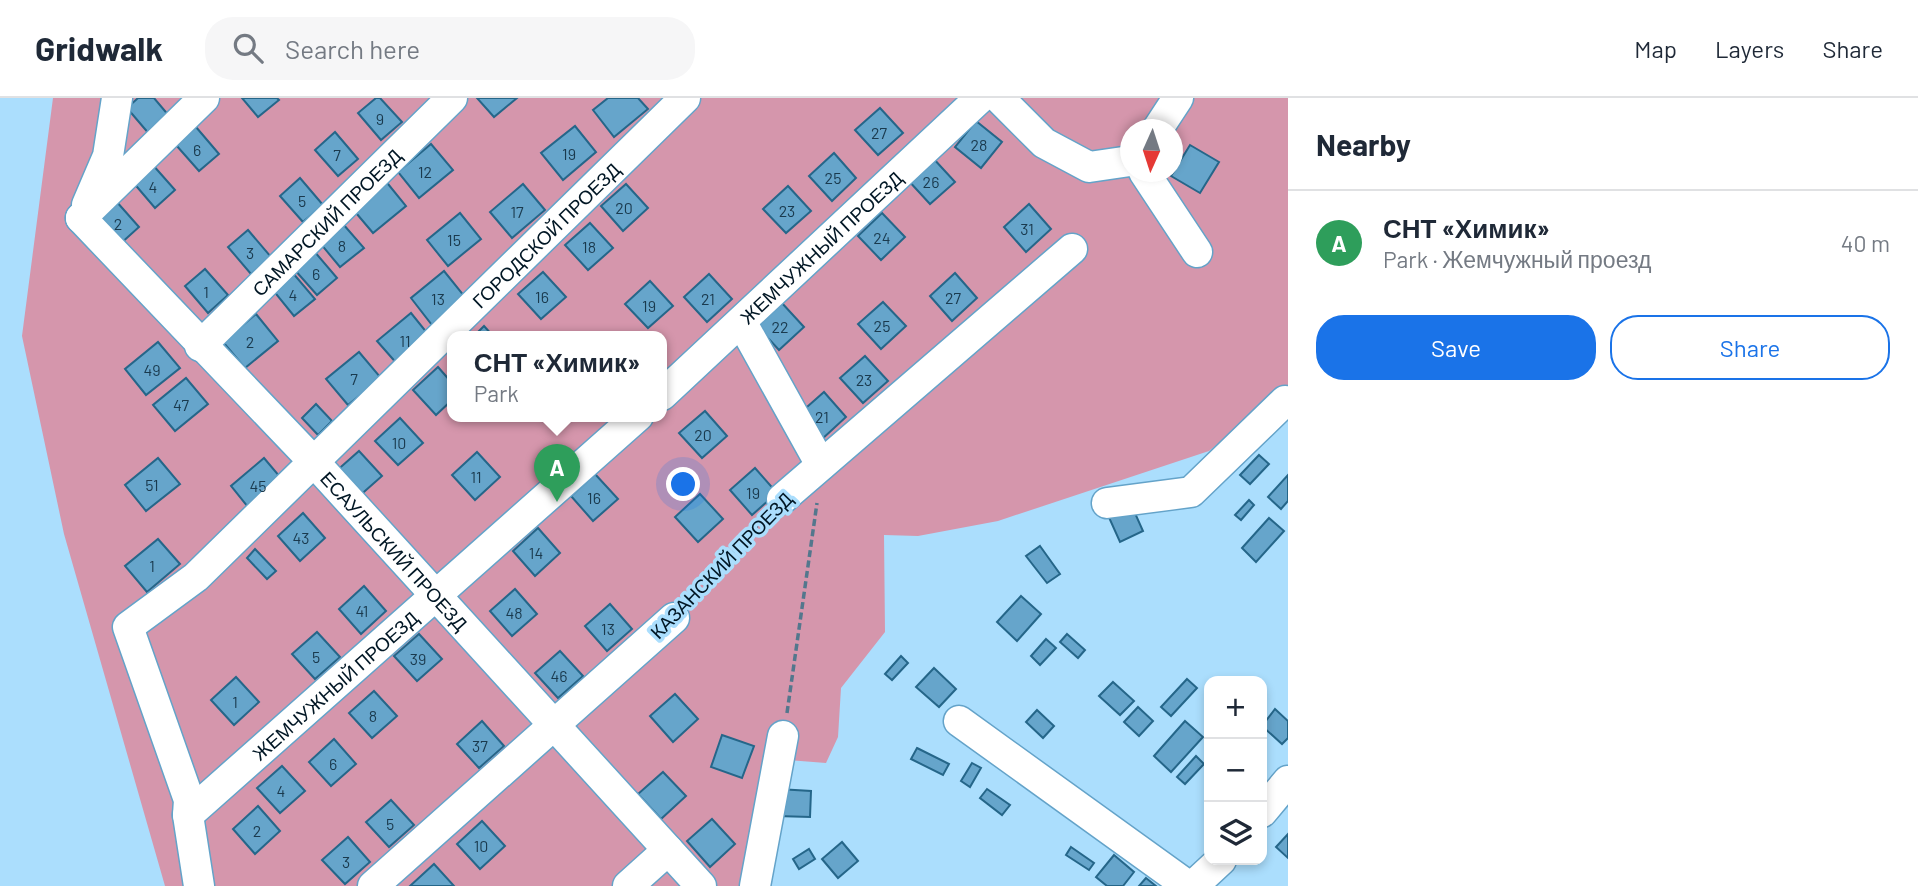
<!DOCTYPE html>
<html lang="en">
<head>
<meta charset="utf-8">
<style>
	:root { --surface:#fff; --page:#f6f6f7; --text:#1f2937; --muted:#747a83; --line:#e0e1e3; --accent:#1a73e8 }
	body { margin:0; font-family:Barlow,sans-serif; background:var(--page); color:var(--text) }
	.controls { position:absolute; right:21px; bottom:21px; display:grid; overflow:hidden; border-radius:14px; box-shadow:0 4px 10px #0003 }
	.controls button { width:63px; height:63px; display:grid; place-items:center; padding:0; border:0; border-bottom:2px solid var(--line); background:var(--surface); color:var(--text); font:35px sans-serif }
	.compass { position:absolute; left:1120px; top:21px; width:63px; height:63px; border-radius:50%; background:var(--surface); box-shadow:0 4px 10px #0003; rotate:183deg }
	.you { position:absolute; left:684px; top:387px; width:24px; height:24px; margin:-18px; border:5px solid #fff; border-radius:50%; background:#1a73e8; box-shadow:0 0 0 10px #1a73e833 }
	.badge { display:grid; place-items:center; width:46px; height:46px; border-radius:50%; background:var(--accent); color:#fff; font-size:23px; font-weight:700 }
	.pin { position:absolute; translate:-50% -58px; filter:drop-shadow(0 2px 4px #0008) }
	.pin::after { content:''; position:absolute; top:37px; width:24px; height:21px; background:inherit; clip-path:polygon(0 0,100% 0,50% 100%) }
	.popup { position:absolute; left:447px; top:233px; width:220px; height:91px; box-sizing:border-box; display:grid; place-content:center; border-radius:14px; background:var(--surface); filter:drop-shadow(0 2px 5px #0005); font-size:23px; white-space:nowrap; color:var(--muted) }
	.popup b { font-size:26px; color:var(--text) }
	.popup::after { content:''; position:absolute; left:50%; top:100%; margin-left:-14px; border:14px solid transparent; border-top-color:var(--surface) }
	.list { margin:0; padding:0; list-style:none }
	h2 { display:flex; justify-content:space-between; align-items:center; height:91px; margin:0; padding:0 28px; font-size:30px }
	h2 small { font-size:23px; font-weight:400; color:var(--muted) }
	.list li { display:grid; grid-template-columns:46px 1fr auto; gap:21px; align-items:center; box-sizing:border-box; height:105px; padding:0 28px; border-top:2px solid var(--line) }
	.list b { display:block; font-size:26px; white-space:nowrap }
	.list p { margin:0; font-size:23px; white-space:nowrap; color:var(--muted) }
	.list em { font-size:23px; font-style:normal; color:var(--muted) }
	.actions { display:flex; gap:14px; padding:21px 28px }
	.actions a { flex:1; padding:16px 0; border:2px solid var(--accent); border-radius:28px; text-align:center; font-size:24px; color:var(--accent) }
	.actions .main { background:var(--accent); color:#fff }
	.icon { flex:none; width:38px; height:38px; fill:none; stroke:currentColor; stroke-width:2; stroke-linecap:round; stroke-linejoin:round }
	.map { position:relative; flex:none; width:1288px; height:788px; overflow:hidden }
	header { display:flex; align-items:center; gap:42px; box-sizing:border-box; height:98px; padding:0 35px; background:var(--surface); border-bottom:2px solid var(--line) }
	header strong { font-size:33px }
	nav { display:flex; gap:38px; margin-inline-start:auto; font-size:24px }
	.search { width:490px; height:63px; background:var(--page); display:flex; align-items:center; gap:18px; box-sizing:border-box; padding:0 24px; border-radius:28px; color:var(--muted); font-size:26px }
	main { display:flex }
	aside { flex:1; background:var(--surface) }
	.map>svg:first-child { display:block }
	.green { fill:#d596ac; fill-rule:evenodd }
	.building { fill:#66a5cb; stroke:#256689; stroke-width:2 }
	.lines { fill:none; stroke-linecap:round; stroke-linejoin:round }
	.minor-casing { stroke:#64a3c9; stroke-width:33 }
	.path { stroke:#53778d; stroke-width:3.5; stroke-dasharray:7 3.5; stroke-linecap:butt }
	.minor { stroke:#fff; stroke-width:30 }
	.labels { text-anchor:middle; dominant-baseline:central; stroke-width:7; stroke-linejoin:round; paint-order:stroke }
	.number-label { font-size:16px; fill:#1a3a4e }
	.street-label { font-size:19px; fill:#001624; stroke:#abdefd }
</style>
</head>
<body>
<header>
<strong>Gridwalk</strong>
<div class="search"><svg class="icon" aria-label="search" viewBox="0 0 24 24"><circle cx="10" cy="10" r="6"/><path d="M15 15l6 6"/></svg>Search here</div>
<nav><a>Map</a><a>Layers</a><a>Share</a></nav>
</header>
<main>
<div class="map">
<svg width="1288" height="788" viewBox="0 0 1288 788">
	<rect width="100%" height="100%" fill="#abdefd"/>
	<path class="green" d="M53,0H1288V288L1209,353L998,423L918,438L884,437L885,534L841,590L838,639L826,665L775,661L753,788H165L64,436L22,238ZM1130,32H1172V74H1130ZM452,238H662V318H452Z"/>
	<g class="building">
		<path d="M138,0H154L170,19L150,37L127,10Z"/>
		<path d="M242,0H277L279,2L258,19Z"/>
		<path d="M376,0H380L402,24L381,42L358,15Z"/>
		<path d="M477,0H517L494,19Z"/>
		<path d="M608,0H638L648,11L614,39L593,12Z"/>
		<path d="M880,10L903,35L878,57L855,32Z"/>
		<path d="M976,23L1002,44L981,70L955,49Z"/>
		<path d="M575,28L596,54L563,82L541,55Z"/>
		<path d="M196,29L219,56L199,73L176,47Z"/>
		<path d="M335,34L358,61L338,78L315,52Z"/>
		<path d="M431,46L453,72L419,100L398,74Z"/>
		<path d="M1190,47L1219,64L1200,95L1171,78Z"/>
		<path d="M834,55L856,80L832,103L809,78Z"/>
		<path d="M932,59L955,84L930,106L907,81Z"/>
		<path d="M152,66L175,92L155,110L132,83Z"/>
		<path d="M300,80L323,107L303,124L280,98Z"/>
		<path d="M384,81L406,108L373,135L351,109Z"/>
		<path d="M523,86L545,112L512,140L490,114Z"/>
		<path d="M626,86L648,110L623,133L601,108Z"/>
		<path d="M788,88L811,113L786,135L763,111Z"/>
		<path d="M116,103L139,129L119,147L96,120Z"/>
		<path d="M1029,106L1051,131L1026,154L1004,129Z"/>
		<path d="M460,115L481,141L448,168L427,142Z"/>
		<path d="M882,115L905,139L881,162L858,138Z"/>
		<path d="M590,125L613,150L588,172L565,147Z"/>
		<path d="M343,126L364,150L340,169L320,145Z"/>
		<path d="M248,132L271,159L251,176L228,149Z"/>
		<path d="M314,153L337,180L317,197L294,171Z"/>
		<path d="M205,171L228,197L208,215L185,188Z"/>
		<path d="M444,173L465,199L432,227L411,200Z"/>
		<path d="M292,174L315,201L294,218L272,191Z"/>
		<path d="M543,174L566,199L541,221L518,196Z"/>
		<path d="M955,175L977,200L952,223L930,198Z"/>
		<path d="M709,176L732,201L707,224L684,199Z"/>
		<path d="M650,183L673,208L648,230L625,206Z"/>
		<path d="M781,204L804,229L779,252L756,227Z"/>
		<path d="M883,204L906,228L881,251L858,226Z"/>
		<path d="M411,215L432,241L399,268L377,243Z"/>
		<path d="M256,216L278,243L245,270L223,244Z"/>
		<path d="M484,228L493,238H474Z"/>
		<path d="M158,244L180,270L146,297L125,271Z"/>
		<path d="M359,254L381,280L348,307L326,281Z"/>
		<path d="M865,258L888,283L863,305L840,280Z"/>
		<path d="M438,269L452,285V302L436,317L413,292Z"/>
		<path d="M186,280L208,306L175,333L153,307Z"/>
		<path d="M824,294L846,319L821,342L799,316Z"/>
		<path d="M316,306L332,323L318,337L302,320Z"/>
		<path d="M705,313L727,338L702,360L679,335Z"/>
		<path d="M400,320L423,345L398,367L375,343Z"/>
		<path d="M359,353L382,378L357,400L334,375Z"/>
		<path d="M477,354L500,379L475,402L452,377Z"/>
		<path d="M1259,357L1269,366L1250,386L1240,377Z"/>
		<path d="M158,360L180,386L146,413L125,387Z"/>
		<path d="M264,360L286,386L252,414L231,388Z"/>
		<path d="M755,370L777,395L752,417L730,392Z"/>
		<path d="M595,376L618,401L593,423L571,398Z"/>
		<path d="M1288,377V403L1281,411L1268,399Z"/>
		<path d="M700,396L723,421L698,444L675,419Z"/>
		<path d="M1249,402L1254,407L1241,422L1235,417Z"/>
		<path d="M1130,404L1143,433L1120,444L1107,415Z"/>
		<path d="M303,415L325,440L300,463L278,438Z"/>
		<path d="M1269,420L1284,433L1256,464L1242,450Z"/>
		<path d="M538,430L560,455L535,478L513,453Z"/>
		<path d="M158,441L180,466L147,494L125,468Z"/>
		<path d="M1040,448L1060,476L1047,485L1026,458Z"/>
		<path d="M255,451L276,473L267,481L247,460Z"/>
		<path d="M364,488L386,513L361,536L339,511Z"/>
		<path d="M515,491L537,516L512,538L490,513Z"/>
		<path d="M1021,498L1041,516L1017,543L997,524Z"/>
		<path d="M610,506L632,531L607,553L585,528Z"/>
		<path d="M317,534L340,559L315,581L292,556Z"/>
		<path d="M419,536L442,561L417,583L394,558Z"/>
		<path d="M1067,536L1085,552L1078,560L1060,544Z"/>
		<path d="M1046,541L1056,550L1040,567L1031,558Z"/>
		<path d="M560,553L583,578L558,600L535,575Z"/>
		<path d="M901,558L908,565L892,582L885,576Z"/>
		<path d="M934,570L956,591L939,609L916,589Z"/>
		<path d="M236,579L259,604L234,627L211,602Z"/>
		<path d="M1187,581L1197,590L1171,618L1161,609Z"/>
		<path d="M1113,584L1134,603L1120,617L1099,598Z"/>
		<path d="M374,593L397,618L372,640L349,615Z"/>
		<path d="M675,596L698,621L673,644L650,618Z"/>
		<path d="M1138,609L1153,623L1139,638L1124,624Z"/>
		<path d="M1275,611L1288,623V640L1282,646L1262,628Z"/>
		<path d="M1037,612L1054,628L1043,640L1026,624Z"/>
		<path d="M482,623L504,648L479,670L457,646Z"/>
		<path d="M1185,623L1203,639L1171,674L1154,658Z"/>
		<path d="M722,637L754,648L742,680L711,669Z"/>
		<path d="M334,641L356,666L331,688L309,664Z"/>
		<path d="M917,650L949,666L943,677L911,661Z"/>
		<path d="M1196,658L1204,666L1185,686L1177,679Z"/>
		<path d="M972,665L981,670L970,689L961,683Z"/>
		<path d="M282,668L305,693L280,715L257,690Z"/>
		<path d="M663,674L686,698L661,721L638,696Z"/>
		<path d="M778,691L811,693L810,719L777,718Z"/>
		<path d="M987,691L1010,707L1002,717L980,700Z"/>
		<path d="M391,702L414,727L389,749L366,724Z"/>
		<path d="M258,708L280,733L255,756L233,731Z"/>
		<path d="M712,721L735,746L710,769L687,743Z"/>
		<path d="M482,723L505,748L480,771L457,746Z"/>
		<path d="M1288,736V760L1276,749Z"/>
		<path d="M348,739L370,764L345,786L322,762Z"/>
		<path d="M842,744L858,763L838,780L822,761Z"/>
		<path d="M1071,749L1094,765L1089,772L1066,757Z"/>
		<path d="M809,751L815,761L799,771L793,761Z"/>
		<path d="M1114,757L1134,774L1123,788H1107L1096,779Z"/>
		<path d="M434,766L454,788H410Z"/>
		<path d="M1146,780L1156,788H1139Z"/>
	</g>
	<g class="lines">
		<defs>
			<g id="minor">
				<path d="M999,0L1044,45L1089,69L1130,63"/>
				<path d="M1157,32L1178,0"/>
				<path d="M1144,74L1197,154"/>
				<path d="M87,107L108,58L117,0"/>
				<path id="s1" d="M81,120L315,365L701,788"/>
				<path d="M81,120L204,0"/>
				<path d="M742,225L821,367"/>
				<path id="s2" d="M200,248L452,0"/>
				<path id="s3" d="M662,297L980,0"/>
				<path d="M782,401L1072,151"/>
				<path d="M1107,405L1191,394L1285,303L1288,306"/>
				<path d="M959,623L1188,788"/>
				<path d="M1262,714L1288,683"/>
				<path id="s4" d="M188,717L638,318"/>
				<path id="s5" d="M199,788L188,717L189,702L128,529L196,479L685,0"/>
				<path d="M373,788L674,520"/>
				<path d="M628,788L668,752"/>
				<path d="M755,788L783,638"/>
				<path d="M1193,788L1221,762"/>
			</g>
		</defs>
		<use href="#minor" class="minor-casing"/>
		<g class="path">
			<path d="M689,503L766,418"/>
			<path d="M787,615L817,405"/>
		</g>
		<use href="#minor" class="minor"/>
	</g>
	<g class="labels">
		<g class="number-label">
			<text x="380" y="20">9</text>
			<text x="879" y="34">27</text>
			<text x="979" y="46">28</text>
			<text x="197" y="51">6</text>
			<text x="569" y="55">19</text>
			<text x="337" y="56">7</text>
			<text x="425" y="73">12</text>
			<text x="833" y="79">25</text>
			<text x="931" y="83">26</text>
			<text x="153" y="88">4</text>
			<text x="302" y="102">5</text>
			<text x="624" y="109">20</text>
			<text x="787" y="112">23</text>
			<text x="517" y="113">17</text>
			<text x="118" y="125">2</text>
			<text x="1027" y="130">31</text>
			<text x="882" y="139">24</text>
			<text x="454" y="141">15</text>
			<text x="342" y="147">8</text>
			<text x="589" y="148">18</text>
			<text x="250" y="154">3</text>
			<text x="316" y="175">6</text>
			<text x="206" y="193">1</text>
			<text x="293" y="196">4</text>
			<text x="542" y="198">16</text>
			<text x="953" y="199">27</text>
			<text x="438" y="200">13</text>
			<text x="708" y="200">21</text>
			<text x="649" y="207">19</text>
			<text x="882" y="227">25</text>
			<text x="780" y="228">22</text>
			<text x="405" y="242">11</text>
			<text x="250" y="243">2</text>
			<text x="152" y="271">49</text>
			<text x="354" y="280">7</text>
			<text x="864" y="281">23</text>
			<text x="181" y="306">47</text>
			<text x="822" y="318">21</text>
			<text x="703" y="336">20</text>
			<text x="399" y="344">10</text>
			<text x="476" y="378">11</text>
			<text x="152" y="386">51</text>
			<text x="258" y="387">45</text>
			<text x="753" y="394">19</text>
			<text x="594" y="399">16</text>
			<text x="301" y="439">43</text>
			<text x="536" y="454">14</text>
			<text x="152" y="467">1</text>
			<text x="362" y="512">41</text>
			<text x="514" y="514">48</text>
			<text x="608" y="530">13</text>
			<text x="316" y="558">5</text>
			<text x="418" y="560">39</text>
			<text x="559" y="577">46</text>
			<text x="235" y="603">1</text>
			<text x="373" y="617">8</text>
			<text x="480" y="647">37</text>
			<text x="333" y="665">6</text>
			<text x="281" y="692">4</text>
			<text x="390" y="725">5</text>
			<text x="257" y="732">2</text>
			<text x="481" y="747">10</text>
			<text x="346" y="763">3</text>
		</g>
		<g class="street-label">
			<text stroke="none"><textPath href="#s2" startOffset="177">САМАРСКИЙ ПРОЕЗД</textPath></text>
			<text stroke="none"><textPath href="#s5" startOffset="844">ГОРОДСКОЙ ПРОЕЗД</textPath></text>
			<text stroke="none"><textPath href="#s3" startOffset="217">ЖЕМЧУЖНЫЙ ПРОЕЗД</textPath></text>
			<text stroke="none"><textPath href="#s1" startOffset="457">ЕСАУЛЬСКИЙ ПРОЕЗД</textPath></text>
			<text transform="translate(721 467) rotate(-46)">КАЗАНСКИЙ ПРОЕЗД</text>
			<text stroke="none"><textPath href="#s4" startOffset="196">ЖЕМЧУЖНЫЙ ПРОЕЗД</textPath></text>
		</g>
	</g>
</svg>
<div class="controls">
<button>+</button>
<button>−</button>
<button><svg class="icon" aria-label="layers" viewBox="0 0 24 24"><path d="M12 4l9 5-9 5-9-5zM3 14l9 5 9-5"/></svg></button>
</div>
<svg class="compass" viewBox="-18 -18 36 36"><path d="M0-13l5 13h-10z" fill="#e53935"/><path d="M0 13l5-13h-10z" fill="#747a83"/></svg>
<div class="you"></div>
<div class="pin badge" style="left:557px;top:404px;background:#2e9e5b">A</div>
<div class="popup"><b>СНТ «Химик»</b>Park</div>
</div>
<aside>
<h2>Nearby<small></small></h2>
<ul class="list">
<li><span class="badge" style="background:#2e9e5b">A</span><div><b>СНТ «Химик»</b><p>Park · Жемчужный проезд</p></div><em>40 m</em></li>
</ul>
<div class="actions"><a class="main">Save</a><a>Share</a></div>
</aside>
</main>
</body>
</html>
